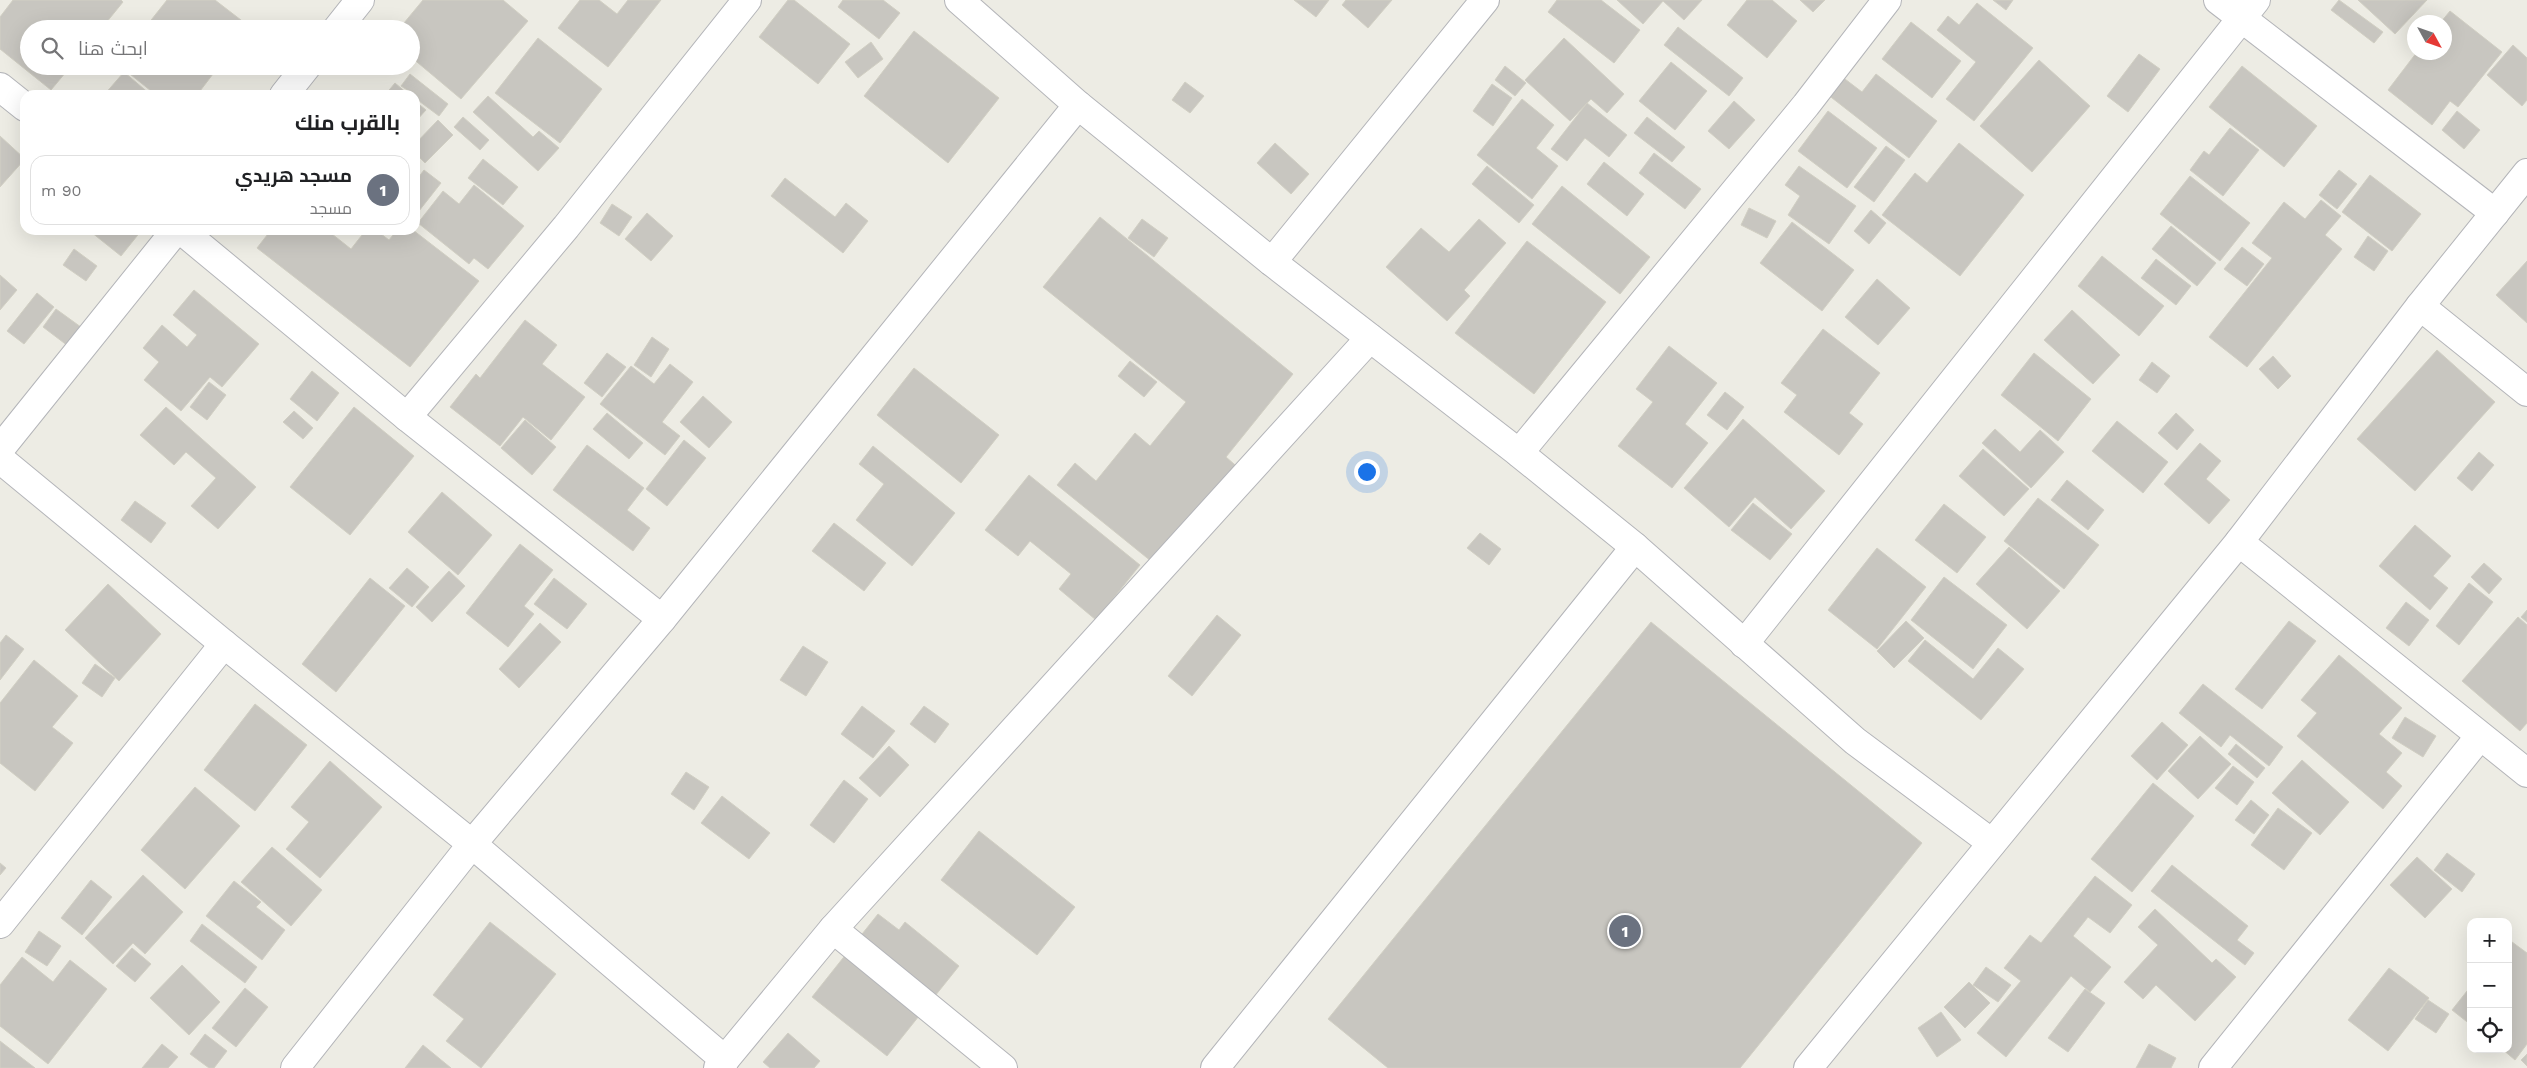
<!DOCTYPE html>
<html lang="ar">
<head>
<meta charset="utf-8">
<style>
	:root { --surface:#fff; --page:#f6f6f6; --text:#202124; --muted:#757577; --line:#e0e0e0; --accent:#0b8043 }
	body { margin:0; font-family:"Work Sans",Cairo,sans-serif; background:var(--page); color:var(--text); direction:rtl }
	.controls { position:absolute; right:15px; bottom:15px; display:grid; overflow:hidden; border-radius:10px; box-shadow:0 5px 20px #0002 }
	.controls button { width:45px; height:45px; display:grid; place-items:center; padding:0; border:0; border-bottom:1px solid var(--line); background:var(--surface); color:var(--text); font:25px sans-serif }
	.compass { position:absolute; left:2407px; top:15px; width:45px; height:45px; border-radius:50%; background:var(--surface); box-shadow:0 5px 20px #0002; rotate:130deg }
	.you { position:absolute; left:1366px; top:471px; width:18px; height:18px; margin:-12px; border:4px solid #fff; border-radius:50%; background:#1a73e8; box-shadow:0 0 0 8px #1a73e833 }
	.badge { display:grid; place-items:center; width:32px; height:32px; border-radius:50%; background:var(--accent); color:#fff; font-size:16px; font-weight:700 }
	.pin { position:absolute; translate:-50% -50%; border:2px solid #fff; box-shadow:0 1px 5px #0006 }
	.list { margin:0; padding:0; list-style:none }
	h2 { display:flex; justify-content:space-between; align-items:center; height:65px; margin:0; padding:0 20px; font-size:21px }
	h2 small { font-size:16px; font-weight:400; color:var(--muted) }
	.list li { display:grid; grid-template-columns:32px 1fr auto; gap:15px; align-items:center; box-sizing:border-box; height:70px; margin:0 10px 10px; padding:0 10px; border:1px solid var(--line); border-radius:15px }
	.list b { display:block; font-size:19px; white-space:nowrap }
	.list p { margin:0; font-size:16px; white-space:nowrap; color:var(--muted) }
	.list em { font-size:16px; font-style:normal; color:var(--muted) }
	.icon { flex:none; width:28px; height:28px; fill:none; stroke:currentColor; stroke-width:2; stroke-linecap:round; stroke-linejoin:round }
	.map { position:relative; flex:none; width:2527px; height:1068px; overflow:hidden; direction:ltr }
	.search { position:absolute; background:var(--surface); box-shadow:0 5px 20px #0002; left:20px; top:20px; width:400px; height:55px; display:flex; align-items:center; gap:12px; box-sizing:border-box; padding:0 18px; border-radius:28px; color:var(--muted); font-size:19px }
	.panel { position:absolute; background:var(--surface); box-shadow:0 5px 20px #0002; left:20px; top:90px; width:400px; height:145px; border-radius:15px; direction:rtl }
	.map>svg:first-child { display:block }
	.building { fill:#c8c6c0; stroke:#d1cfc3 }
	.lines { fill:none; stroke-linecap:round; stroke-linejoin:round }
	.minor-casing { stroke:#b4b5b9; stroke-width:30 }
	.minor { stroke:#fff; stroke-width:28 }
</style>
</head>
<body>
<div class="map">
<svg width="2527" height="1068" viewBox="0 0 2527 1068">
	<rect width="100%" height="100%" fill="#edece4"/>
	<g class="building">
		<path d="M13,0H121L123,2L101,29H29V66H71L51,90L0,49V17Z"/>
		<path d="M167,0H215L250,27L144,29Z"/>
		<path d="M423,0H503L528,21L461,99L411,57V29H399Z"/>
		<path d="M580,0H599L617,14L628,0H661L608,67L558,28Z"/>
		<path d="M788,0H794L850,44L818,84L759,37Z"/>
		<path d="M843,0H883L900,13L879,39L838,7Z"/>
		<path d="M1294,0H1329L1316,17Z"/>
		<path d="M1346,0H1392L1368,28L1342,5Z"/>
		<path d="M1557,0H1601L1640,30L1614,63L1548,12Z"/>
		<path d="M1617,0H1702L1684,20L1663,1L1643,24Z"/>
		<path d="M1747,0H1772L1797,21L1767,58L1727,25Z"/>
		<path d="M1800,0H1825L1813,12Z"/>
		<path d="M1993,0H2013L2006,10Z"/>
		<path d="M2339,0L2383,32L2374,43L2331,10Z"/>
		<path d="M2358,0H2427L2395,34Z"/>
		<path d="M1977,3L2033,48L1974,121L1946,99L1976,62L1937,30L1948,16L1959,25Z"/>
		<path d="M2450,11L2502,52L2458,107L2450,101L2432,125L2388,90L2417,52H2444V22H2441Z"/>
		<path d="M1911,22L1961,61L1932,98L1882,59Z"/>
		<path d="M1678,27L1743,78L1729,96L1664,45Z"/>
		<path d="M914,31L999,98L948,163L864,96Z"/>
		<path d="M538,38L602,89L560,143L495,93Z"/>
		<path d="M1564,38L1624,94L1607,113L1591,99L1570,121L1525,80Z"/>
		<path d="M871,42L883,59L858,78L845,62Z"/>
		<path d="M2513,45L2527,58V100L2522,106L2487,75Z"/>
		<path d="M2139,54L2160,69L2128,112L2107,96Z"/>
		<path d="M2039,60L2090,106L2032,172L1980,126Z"/>
		<path d="M1671,62L1707,91L1675,130L1639,101Z"/>
		<path d="M120,66H219L197,95H156Z"/>
		<path d="M1505,66L1526,83L1515,96L1495,80Z"/>
		<path d="M2242,66L2317,126L2284,167L2209,107Z"/>
		<path d="M124,72L151,95H104Z"/>
		<path d="M410,74L448,104L439,116L415,98V95L401,86Z"/>
		<path d="M1876,74L1937,121L1909,158L1827,94L1841,76L1862,92Z"/>
		<path d="M1185,82L1204,96L1190,113L1172,100Z"/>
		<path d="M395,83L409,95H385Z"/>
		<path d="M1492,84L1512,98L1493,126L1473,111Z"/>
		<path d="M488,96L533,137L539,131L559,148L538,171L473,112Z"/>
		<path d="M1522,99L1554,125L1536,148L1558,166L1532,199L1477,155Z"/>
		<path d="M415,101L426,110L415,122Z"/>
		<path d="M1734,101L1755,120L1729,149L1708,131Z"/>
		<path d="M1587,103L1627,135L1609,157L1585,138L1567,161L1551,149Z"/>
		<path d="M1828,111L1877,148L1847,188L1798,151Z"/>
		<path d="M2457,111L2480,130L2464,149L2442,130Z"/>
		<path d="M463,117L489,140L480,150L454,127Z"/>
		<path d="M1647,117L1685,147L1672,162L1634,133Z"/>
		<path d="M438,120L453,135L425,163L415,153V144Z"/>
		<path d="M2230,128L2259,150L2223,196L2190,170L2204,151L2209,155Z"/>
		<path d="M0,136L25,159L0,187Z"/>
		<path d="M1275,143L1309,174L1291,194L1257,163Z"/>
		<path d="M1959,143L2024,195L1960,276L1882,215L1915,173L1927,183Z"/>
		<path d="M1886,146L1905,160L1874,202L1854,187Z"/>
		<path d="M1654,153L1701,189L1685,209L1639,173Z"/>
		<path d="M483,159L518,187L503,205L468,178Z"/>
		<path d="M1604,162L1644,194L1627,216L1587,184Z"/>
		<path d="M1487,166L1534,205L1519,223L1472,184Z"/>
		<path d="M1799,166L1856,206L1829,244L1788,215L1800,196L1785,185Z"/>
		<path d="M424,170L441,183L415,216V182Z"/>
		<path d="M2339,170L2357,184L2337,209L2319,195Z"/>
		<path d="M2370,175L2421,214L2392,251L2342,212Z"/>
		<path d="M2190,176L2250,223L2220,261L2160,214Z"/>
		<path d="M785,178L835,217L846,203L868,221L843,253L771,196Z"/>
		<path d="M474,185L524,226L488,269L474,258L469,264L418,223L443,191L459,204Z"/>
		<path d="M1562,186L1650,257L1620,294L1532,224Z"/>
		<path d="M2321,200L2341,216L2325,235L2342,249L2247,367L2209,337L2272,258L2252,243L2284,202L2305,219Z"/>
		<path d="M612,204L632,217L619,236L600,223Z"/>
		<path d="M1749,208L1776,221L1767,238L1741,225Z"/>
		<path d="M1871,210L1886,223L1869,244L1854,231Z"/>
		<path d="M647,213L673,236L651,261L625,239Z"/>
		<path d="M1100,217L1293,374L1226,457L1242,471L1162,570L1057,485L1075,463L1096,481L1135,433L1150,446L1186,402L1043,287Z"/>
		<path d="M1142,219L1168,238L1154,257L1128,238Z"/>
		<path d="M1479,219L1506,243L1464,290L1470,296L1447,321L1386,267L1421,228L1449,252Z"/>
		<path d="M1792,222L1854,270L1822,311L1760,263Z"/>
		<path d="M2171,226L2216,263L2197,286L2152,249Z"/>
		<path d="M92,230H140L141,231L121,256L91,232Z"/>
		<path d="M271,230H327L351,249L366,230H376L389,240L397,230H413L479,281L410,367L257,248Z"/>
		<path d="M2368,236L2388,251L2374,271L2354,257Z"/>
		<path d="M1527,241L1606,302L1534,394L1455,333Z"/>
		<path d="M2242,247L2264,264L2247,286L2224,269Z"/>
		<path d="M74,249L97,266L86,281L63,265Z"/>
		<path d="M2102,256L2164,306L2139,336L2078,286Z"/>
		<path d="M2156,259L2191,286L2176,305L2141,278Z"/>
		<path d="M2527,261V323L2496,295Z"/>
		<path d="M0,275L17,290L0,310Z"/>
		<path d="M1877,279L1910,308L1878,345L1845,317Z"/>
		<path d="M194,290L259,344L222,387L210,377L181,411L144,380L159,362L143,348L162,325L187,347L197,335L173,315Z"/>
		<path d="M37,293L54,307L24,344L7,331Z"/>
		<path d="M56,309L85,330L72,349L43,327Z"/>
		<path d="M2072,310L2120,355L2093,384L2044,340Z"/>
		<path d="M525,320L557,345L542,364L585,397L551,440L523,417L500,446L450,407L476,374L480,378Z"/>
		<path d="M1823,329L1880,373L1849,413L1863,424L1839,455L1784,412L1797,395L1781,383Z"/>
		<path d="M652,337L669,349L651,377L634,365Z"/>
		<path d="M1669,346L1717,383L1685,424L1708,443L1672,488L1618,446L1653,402L1636,389Z"/>
		<path d="M2437,350L2495,402L2415,491L2357,439Z"/>
		<path d="M607,353L626,367L602,397L584,383Z"/>
		<path d="M2034,353L2091,399L2058,441L2001,395Z"/>
		<path d="M2273,356L2291,376L2278,389L2259,369Z"/>
		<path d="M1130,361L1157,382L1144,397L1118,376Z"/>
		<path d="M2152,362L2170,376L2157,393L2139,380Z"/>
		<path d="M670,364L693,382L662,422L680,436L665,455L600,404L631,366L654,384Z"/>
		<path d="M914,368L999,435L961,483L877,415Z"/>
		<path d="M312,371L339,393L317,421L290,399Z"/>
		<path d="M209,382L226,395L207,420L190,407Z"/>
		<path d="M1725,392L1744,407L1727,430L1707,415Z"/>
		<path d="M703,396L732,422L709,448L680,422Z"/>
		<path d="M166,407L256,487L218,529L191,506L216,478L186,452L174,465L140,435Z"/>
		<path d="M354,407L414,456L350,535L290,487Z"/>
		<path d="M294,411L313,428L303,439L283,422Z"/>
		<path d="M607,413L643,443L629,459L593,429Z"/>
		<path d="M2176,413L2194,430L2177,450L2158,433Z"/>
		<path d="M1743,419L1825,491L1791,529L1755,497L1729,527L1684,488Z"/>
		<path d="M525,420L556,447L532,475L501,448Z"/>
		<path d="M2117,421L2168,462L2143,493L2092,451Z"/>
		<path d="M1995,429L2020,452L2040,430L2064,452L2031,488L1982,443Z"/>
		<path d="M684,440L706,458L667,506L646,489Z"/>
		<path d="M2200,443L2221,461L2206,479L2230,500L2209,524L2164,484Z"/>
		<path d="M587,445L644,488L627,510L650,528L633,551L553,490Z"/>
		<path d="M873,446L955,513L912,566L856,520L884,484L859,464Z"/>
		<path d="M1983,449L2029,489L2004,516L1959,476Z"/>
		<path d="M2479,452L2494,465L2472,491L2457,478Z"/>
		<path d="M1029,475L1140,565L1096,620L1059,589L1071,574L1030,541L1018,556L985,530Z"/>
		<path d="M2067,480L2104,510L2088,530L2051,500Z"/>
		<path d="M442,492L492,535L458,575L408,532Z"/>
		<path d="M2038,498L2099,545L2064,589L2004,541Z"/>
		<path d="M135,501L166,523L151,543L121,520Z"/>
		<path d="M1753,503L1792,534L1770,560L1731,530Z"/>
		<path d="M1944,504L1986,537L1957,573L1915,540Z"/>
		<path d="M834,523L886,563L864,591L812,551Z"/>
		<path d="M2415,525L2451,556L2433,576L2448,588L2430,610L2379,566Z"/>
		<path d="M1480,533L1501,549L1489,565L1467,548Z"/>
		<path d="M520,544L553,570L524,606L534,614L508,647L466,613Z"/>
		<path d="M2009,547L2060,591L2027,629L1976,584Z"/>
		<path d="M1877,548L1926,587L1877,649L1828,610Z"/>
		<path d="M2484,563L2502,579L2489,594L2471,577Z"/>
		<path d="M407,568L429,587L412,607L389,588Z"/>
		<path d="M449,571L465,586L432,622L416,607Z"/>
		<path d="M1944,577L2007,625L1973,669L1911,620Z"/>
		<path d="M370,578L405,606L336,692L302,664Z"/>
		<path d="M554,578L587,604L567,629L534,604Z"/>
		<path d="M2469,583L2493,602L2459,645L2436,626Z"/>
		<path d="M108,584L161,634L119,681L65,630Z"/>
		<path d="M2406,602L2429,620L2409,646L2386,628Z"/>
		<path d="M2527,610V622L2521,617Z"/>
		<path d="M1217,615L1241,635L1192,696L1168,676Z"/>
		<path d="M2518,617L2527,625V723L2520,731L2462,681Z"/>
		<path d="M1906,621L1924,638L1894,668L1877,651Z"/>
		<path d="M2289,621L2316,641L2262,709L2235,689Z"/>
		<path d="M1651,622L1922,843L1740,1068H1388L1328,1019Z"/>
		<path d="M540,623L561,642L519,688L499,669Z"/>
		<path d="M6,635L24,649L0,680V643Z"/>
		<path d="M1925,640L1973,679L1998,648L2024,669L1981,720L1908,661Z"/>
		<path d="M803,646L828,662L806,696L780,680Z"/>
		<path d="M2339,655L2402,708L2379,734L2402,753L2386,772L2402,786L2383,809L2297,736L2317,713L2301,700Z"/>
		<path d="M34,660L78,696L52,727L73,743L35,791L0,763V703Z"/>
		<path d="M95,664L115,678L102,697L82,683Z"/>
		<path d="M2203,684L2283,747L2269,766L2230,735L2221,747L2179,713Z"/>
		<path d="M255,704L307,745L255,811L204,770Z"/>
		<path d="M862,706L895,731L873,758L841,734Z"/>
		<path d="M924,706L949,724L935,743L910,724Z"/>
		<path d="M2405,717L2436,736L2423,757L2392,738Z"/>
		<path d="M2162,722L2188,745L2157,780L2131,756Z"/>
		<path d="M2200,736L2231,764L2198,799L2168,771Z"/>
		<path d="M2236,744L2265,768L2257,778L2228,754Z"/>
		<path d="M889,746L909,765L880,797L859,778Z"/>
		<path d="M2302,760L2349,802L2320,835L2272,793Z"/>
		<path d="M330,761L382,807L320,878L286,849L309,822L291,807Z"/>
		<path d="M2233,766L2254,782L2237,805L2215,788Z"/>
		<path d="M686,772L709,787L694,810L671,794Z"/>
		<path d="M844,780L868,799L834,843L810,825Z"/>
		<path d="M2153,783L2194,816L2132,892L2091,859Z"/>
		<path d="M195,787L240,826L185,889L141,850Z"/>
		<path d="M722,796L770,833L749,859L701,823Z"/>
		<path d="M2251,800L2269,815L2254,834L2235,820Z"/>
		<path d="M2278,808L2312,833L2284,870L2251,845Z"/>
		<path d="M979,831L1075,907L1037,955L941,880Z"/>
		<path d="M272,847L322,890L291,926L241,882Z"/>
		<path d="M2447,853L2475,874L2462,892L2434,870Z"/>
		<path d="M2417,857L2452,889L2425,918L2390,885Z"/>
		<path d="M0,863L6,868L0,875Z"/>
		<path d="M2172,865L2248,926L2237,940L2254,953L2245,965L2151,891Z"/>
		<path d="M143,875L183,912L145,954L133,943L113,964L85,938Z"/>
		<path d="M2095,876L2132,905L2110,933L2088,917L2073,936L2111,967L2090,992L2071,976L2006,1057L1977,1033L2021,981L2004,968L2030,935L2041,943Z"/>
		<path d="M91,880L112,897L82,935L61,918Z"/>
		<path d="M234,881L261,902L256,907L285,930L262,960L206,916Z"/>
		<path d="M2155,909L2212,963L2216,959L2236,977L2195,1021L2156,985L2143,999L2124,982L2158,945L2138,927Z"/>
		<path d="M878,914L899,930L905,922L959,966L887,1056L812,997Z"/>
		<path d="M490,922L556,974L481,1068L446,1041L464,1019L433,995Z"/>
		<path d="M202,924L257,967L245,983L190,941Z"/>
		<path d="M39,931L61,946L47,966L25,952Z"/>
		<path d="M2508,939L2527,953V1044L2515,1060L2502,1049H2508Z"/>
		<path d="M132,948L151,964L135,982L116,966Z"/>
		<path d="M22,957L53,982L70,960L107,989L48,1064L0,1026V985Z"/>
		<path d="M182,965L220,1002L189,1035L150,998Z"/>
		<path d="M1986,967L2011,985L1998,1002L1973,985Z"/>
		<path d="M2389,968L2429,998L2388,1051L2348,1020Z"/>
		<path d="M1969,982L1990,1003L1965,1028L1944,1007Z"/>
		<path d="M2471,986V1025L2452,1010Z"/>
		<path d="M245,988L268,1007L236,1047L212,1028Z"/>
		<path d="M2085,989L2105,1003L2068,1052L2048,1038Z"/>
		<path d="M2428,1000L2449,1014L2436,1033L2415,1019Z"/>
		<path d="M1941,1012L1961,1040L1937,1057L1918,1028Z"/>
		<path d="M788,1033L820,1061L814,1068H770L763,1062Z"/>
		<path d="M205,1034L227,1051L214,1068H209L190,1054Z"/>
		<path d="M0,1041L35,1068H0Z"/>
		<path d="M162,1044L178,1057L168,1068H142Z"/>
		<path d="M2149,1044L2176,1058L2171,1068H2136Z"/>
		<path d="M423,1045L451,1068H405Z"/>
		<path d="M2527,1054V1066L2521,1060Z"/>
	</g>
	<g class="lines">
		<defs>
			<g id="minor">
				<path d="M959,0L1078,105L1272,262L1519,453L1635,547L1855,741L1992,843"/>
				<path d="M2218,0L2495,213"/>
				<path d="M337,29L360,0"/>
				<path d="M0,87L25,107"/>
				<path d="M284,95L307,66"/>
				<path d="M181,230L407,417L662,619"/>
				<path d="M1272,262L1485,0"/>
				<path d="M2420,306L2527,392"/>
				<path d="M407,417L566,227L747,0"/>
				<path d="M0,449L176,230"/>
				<path d="M1519,453L1806,105L1887,0"/>
				<path d="M0,459L224,644L472,844L725,1060"/>
				<path d="M2239,542L2527,773"/>
				<path d="M1744,644L2256,0"/>
				<path d="M0,924L224,644"/>
				<path d="M833,929L1003,1068"/>
				<path d="M295,1068L472,844L662,619L1078,105"/>
				<path d="M718,1068L833,929L1370,338"/>
				<path d="M1215,1068L1635,547"/>
				<path d="M1808,1068L2239,542L2420,306L2527,173"/>
				<path d="M2213,1068L2480,736"/>
			</g>
		</defs>
		<use href="#minor" class="minor-casing"/>
		<use href="#minor" class="minor"/>
	</g>
</svg>
<div class="controls">
<button>+</button>
<button>−</button>
<button><svg class="icon" aria-label="locate" viewBox="0 0 24 24"><circle cx="12" cy="12" r="6"/><path d="M12 2v4M12 18v4M2 12h4M18 12h4"/></svg></button>
</div>
<svg class="compass" viewBox="-18 -18 36 36"><path d="M0-13l5 13h-10z" fill="#e53935"/><path d="M0 13l5-13h-10z" fill="#757577"/></svg>
<div class="you"></div>
<div class="pin badge" style="left:1625px;top:931px;background:#6b7280">1</div>
<div class="search"><svg class="icon" aria-label="search" viewBox="0 0 24 24"><circle cx="10" cy="10" r="6"/><path d="M15 15l6 6"/></svg>ابحث هنا</div>
<section class="panel">
<h2>بالقرب منك<small></small></h2>
<ul class="list">
<li><span class="badge" style="background:#6b7280">1</span><div><b>مسجد هريدي</b><p>مسجد</p></div><em>90 m</em></li>
</ul>
</section>
</div>
</body>
</html>
